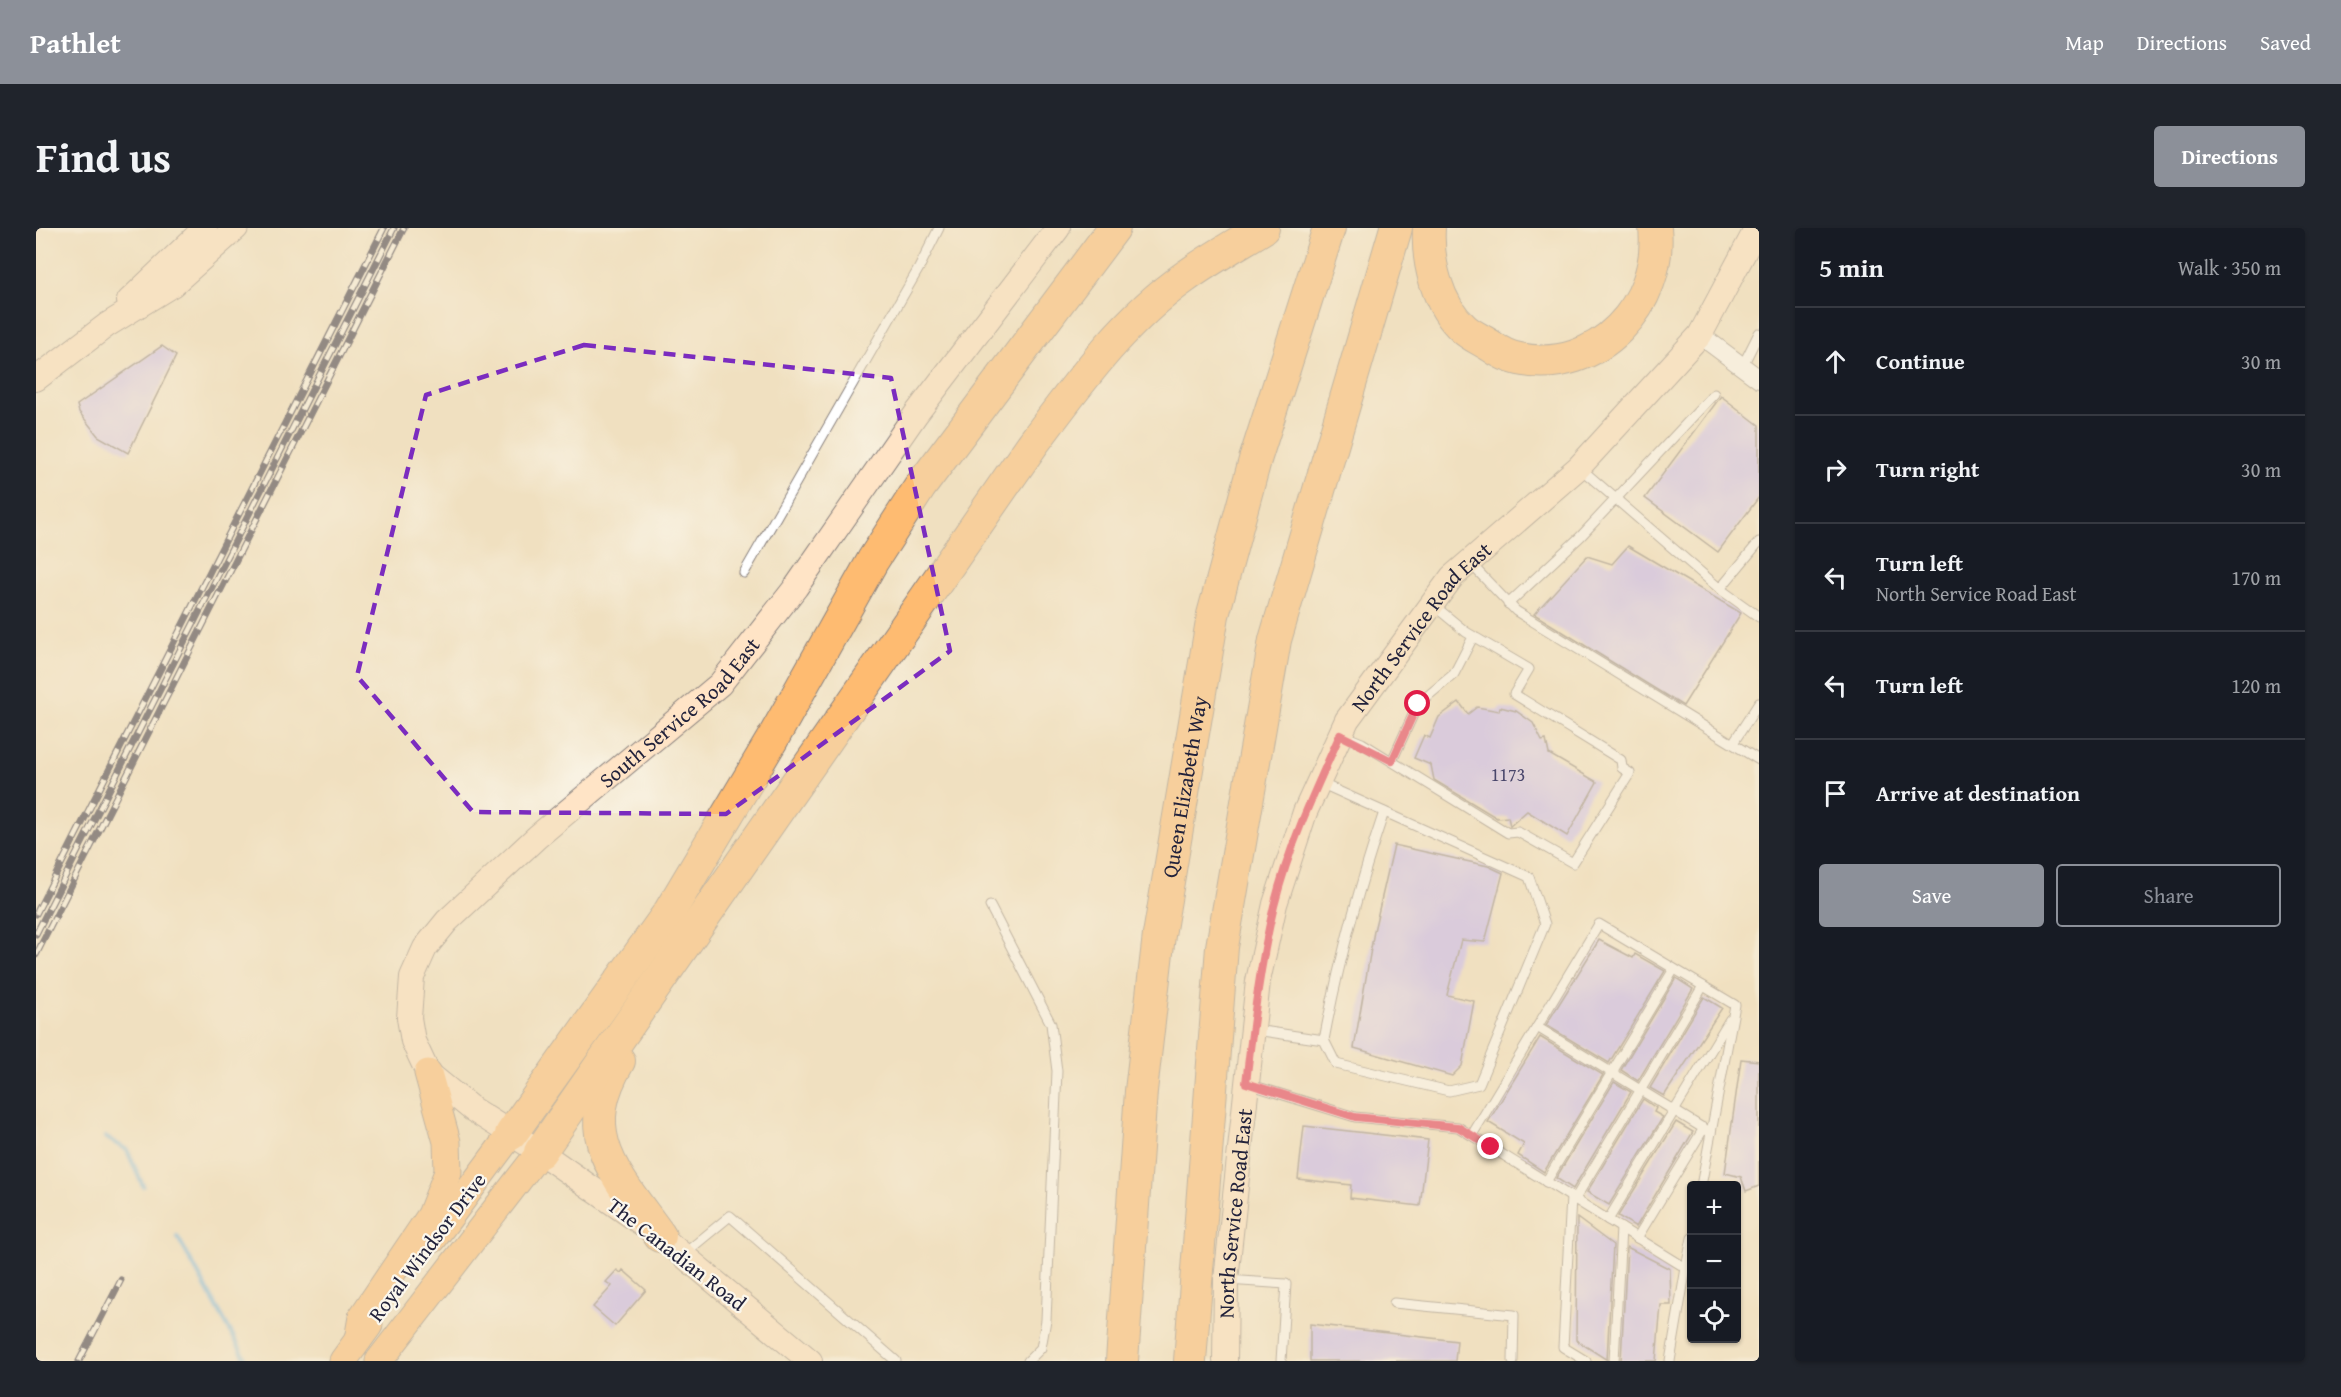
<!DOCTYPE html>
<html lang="en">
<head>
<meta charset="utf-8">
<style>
	:root { --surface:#171b24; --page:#20242c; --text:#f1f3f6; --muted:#9ea1a6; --line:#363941; --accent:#8c9099 }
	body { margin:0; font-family:"Gentium Book Plus",serif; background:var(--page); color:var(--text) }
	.controls { position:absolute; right:18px; bottom:18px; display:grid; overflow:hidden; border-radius:6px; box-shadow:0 2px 4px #0004 }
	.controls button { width:54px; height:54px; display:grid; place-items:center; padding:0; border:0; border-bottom:2px solid var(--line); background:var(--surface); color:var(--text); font:30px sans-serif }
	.stop { position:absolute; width:18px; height:18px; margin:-14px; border:4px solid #e11d48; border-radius:50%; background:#fff }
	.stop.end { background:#e11d48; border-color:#fff; box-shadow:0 2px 6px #0008 }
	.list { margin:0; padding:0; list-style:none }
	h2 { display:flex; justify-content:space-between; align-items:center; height:78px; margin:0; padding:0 24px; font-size:26px }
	h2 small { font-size:20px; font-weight:400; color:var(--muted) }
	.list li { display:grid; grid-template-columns:39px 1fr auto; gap:18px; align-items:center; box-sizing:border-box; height:108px; padding:0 24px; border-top:2px solid var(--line) }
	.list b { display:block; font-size:22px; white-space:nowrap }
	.list p { margin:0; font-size:20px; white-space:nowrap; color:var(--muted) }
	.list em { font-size:20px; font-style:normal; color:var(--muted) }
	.actions { display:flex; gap:12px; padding:18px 24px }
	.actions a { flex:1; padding:14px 0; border:2px solid var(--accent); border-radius:6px; text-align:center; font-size:21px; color:var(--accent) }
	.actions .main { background:var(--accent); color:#fff }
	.icon { flex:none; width:33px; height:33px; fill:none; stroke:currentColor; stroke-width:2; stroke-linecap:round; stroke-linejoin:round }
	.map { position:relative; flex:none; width:1723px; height:1133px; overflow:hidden; border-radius:6px }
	header { display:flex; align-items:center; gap:36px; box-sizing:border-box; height:84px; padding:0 30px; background:var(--accent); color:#fff }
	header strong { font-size:28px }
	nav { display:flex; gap:33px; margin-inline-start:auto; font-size:21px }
	.intro { display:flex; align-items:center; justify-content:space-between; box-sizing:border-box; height:144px; padding:0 36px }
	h1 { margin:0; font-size:42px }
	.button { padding:15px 27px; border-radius:6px; background:var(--accent); color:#fff; font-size:21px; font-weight:700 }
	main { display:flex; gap:36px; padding:0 36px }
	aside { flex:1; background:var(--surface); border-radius:6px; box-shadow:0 2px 4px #0004 }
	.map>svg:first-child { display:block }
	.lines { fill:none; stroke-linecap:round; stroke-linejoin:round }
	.stream { stroke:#6bb2e2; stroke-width:4.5 }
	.building { fill:#bfb2fc }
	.lane-casing { stroke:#89817e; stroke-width:11 }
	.street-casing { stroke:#89817e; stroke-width:20 }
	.secondary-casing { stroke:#89817e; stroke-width:26 }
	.primary-casing { stroke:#89817e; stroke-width:29 }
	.highway-casing { stroke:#89817e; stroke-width:34 }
	.lane { stroke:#fff; stroke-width:9 }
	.street { stroke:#fff; stroke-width:18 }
	.secondary { stroke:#ffe4c6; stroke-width:24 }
	.primary { stroke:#febb71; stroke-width:27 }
	.highway { stroke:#febb71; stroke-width:32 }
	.rail-casing { stroke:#22223b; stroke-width:7 }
	.rail { stroke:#fbf7ec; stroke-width:4.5; stroke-dasharray:14; stroke-linecap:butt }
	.route { stroke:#e11d48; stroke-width:8 }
	.marked { fill:none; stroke:#7b2cbf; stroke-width:4.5; stroke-dasharray:12 8; stroke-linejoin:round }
	.labels { text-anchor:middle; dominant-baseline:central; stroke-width:4.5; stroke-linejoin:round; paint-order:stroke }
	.number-label { font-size:18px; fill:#49466b }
	.street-label { font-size:21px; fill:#22223b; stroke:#fbf7ec }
</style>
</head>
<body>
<header>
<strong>Pathlet</strong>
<nav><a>Map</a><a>Directions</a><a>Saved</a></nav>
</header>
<div class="intro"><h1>Find us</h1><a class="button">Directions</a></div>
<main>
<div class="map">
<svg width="1723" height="1133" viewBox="0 0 1723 1133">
	<rect width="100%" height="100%" fill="#fbf7ec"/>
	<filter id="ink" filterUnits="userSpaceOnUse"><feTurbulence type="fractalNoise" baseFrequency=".0167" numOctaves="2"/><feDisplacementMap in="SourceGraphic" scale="12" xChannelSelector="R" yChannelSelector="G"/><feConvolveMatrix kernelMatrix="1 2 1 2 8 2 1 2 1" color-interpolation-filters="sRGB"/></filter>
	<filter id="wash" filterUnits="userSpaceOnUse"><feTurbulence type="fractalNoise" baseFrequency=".008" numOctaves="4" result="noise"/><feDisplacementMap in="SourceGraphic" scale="24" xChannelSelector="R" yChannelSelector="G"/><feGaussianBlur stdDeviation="1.35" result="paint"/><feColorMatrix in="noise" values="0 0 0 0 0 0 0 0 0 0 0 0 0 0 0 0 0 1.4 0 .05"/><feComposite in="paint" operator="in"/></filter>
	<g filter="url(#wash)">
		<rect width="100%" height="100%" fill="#f0e0c0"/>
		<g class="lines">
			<g class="stream">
				<path d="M69,909L91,922L107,958"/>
				<path d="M141,1008L211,1133"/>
			</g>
		</g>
		<g id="blocks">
			<g class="building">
				<path d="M126,118L140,128L92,225L62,208L43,184L41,177Z"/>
				<path d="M1685,168L1723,197V269L1682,324L1609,270Z"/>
				<path d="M1592,318L1705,385L1647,478L1498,386L1551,328L1576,336Z"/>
				<path d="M1423,474L1432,486L1441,479L1463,483L1464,479L1480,483L1497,495L1506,513L1510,512L1513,526L1561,554L1531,608L1491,583L1474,598L1472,589L1461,590L1398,552L1395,537L1378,530L1388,507L1394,510L1403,489Z"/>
				<path d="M1358,617L1452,638L1467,645L1449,714L1425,712L1411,767L1438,773L1426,838L1416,848L1318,820L1338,703Z"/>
				<path d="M1563,712L1597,730L1599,726L1629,743L1573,835L1510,797Z"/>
				<path d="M1640,750L1657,761L1602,853L1585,842Z"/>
				<path d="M1668,769L1686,780L1628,868L1614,860Z"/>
				<path d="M1504,809L1567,847L1508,944L1482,927L1488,916L1452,894Z"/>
				<path d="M1705,831L1723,833V958L1710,963L1705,949L1689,945Z"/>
				<path d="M1578,854L1595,864L1537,961L1520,950Z"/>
				<path d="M1607,871L1620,880L1618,884L1627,889L1573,977L1551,964Z"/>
				<path d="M1640,894L1657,904L1600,999L1582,988Z"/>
				<path d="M1268,898L1392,912L1384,978L1314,970L1315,957L1262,951Z"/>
				<path d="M1541,990L1577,1017L1571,1132L1540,1112Z"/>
				<path d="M1591,1019L1634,1041L1635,1077H1625L1620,1133H1585Z"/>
				<path d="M581,1042L585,1045L587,1042L610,1062L579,1098L557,1079L576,1058L570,1054Z"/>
				<path d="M1274,1096L1421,1113L1419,1133H1274Z"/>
			</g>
		</g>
	</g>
	<g filter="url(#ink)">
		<use href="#blocks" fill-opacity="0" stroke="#89817e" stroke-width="1.5"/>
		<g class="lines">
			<defs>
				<g id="lane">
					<path d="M1706,139L1723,105"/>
					<path d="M1544,240L1684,361L1723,389"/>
					<path d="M1434,335L1480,383L1723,532"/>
					<path d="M708,345L883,40L903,0"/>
					<path d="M1684,361L1723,314"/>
					<path d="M1472,376L1545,308L1678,166"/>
					<path d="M1306,507L1326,515L1472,605L1482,604L1537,635L1594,545L1586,540L1585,532L1478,466L1493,441L1430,404L1396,376"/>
					<path d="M1697,515L1723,475"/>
					<path d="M1356,533L1382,476L1418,446L1437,409"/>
					<path d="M954,678L1015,796L1021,843L1010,1092L1005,1120L992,1133"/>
					<path d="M1501,799L1675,905"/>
					<path d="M1219,802L1288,812L1300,836L1413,863L1443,856L1509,696L1493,649L1282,554"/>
					<path d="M1288,812C1303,732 1322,661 1348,584"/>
					<path d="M1212,856L1319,889L1422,899L1650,1040L1634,1133"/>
					<path d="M1436,907L1563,696L1699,777L1665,958"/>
					<path d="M1510,954L1638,741"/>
					<path d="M1535,969L1527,1119L1550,1133"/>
					<path d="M1539,971L1667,758"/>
					<path d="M1572,992L1694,791"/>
					<path d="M1601,1010L1668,900"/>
					<path d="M649,1025L694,988L860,1133"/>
					<path d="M1650,1040L1656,1010"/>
					<path d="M1191,1052L1250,1056L1245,1133"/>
					<path d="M1358,1075L1478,1087L1477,1133"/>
					<path d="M1578,1133L1585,1000"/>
				</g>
				<path id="street" d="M1664,107L1723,151"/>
				<g id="secondary">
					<path d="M93,73L169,0"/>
					<path d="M0,151L71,97L136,57L200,0"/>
					<path id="s1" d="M774,1133L624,1008L504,924L436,881L392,845L377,813L373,790L376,749L389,720L411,693L501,609L684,456L760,359L880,186L1022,0"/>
					<path id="s2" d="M1189,1133L1190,1052L1222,753L1239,676L1269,584L1311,492L1416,349L1543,239L1664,107L1721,0"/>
				</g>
				<g id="primary">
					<path d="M397,1011L475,906"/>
					<path d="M322,1112L326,1089L395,987L412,944L411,914L392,845"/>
					<path d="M307,1133L333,1097"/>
					<path d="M343,1133L504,924"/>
				</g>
				<g id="highway">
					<path d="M1393,0C1391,34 1401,77 1428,101C1436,108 1446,112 1455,118C1463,124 1473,129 1483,131C1562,148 1627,75 1619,0"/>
					<path d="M583,833C538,908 581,948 624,1008"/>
					<path d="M475,906L634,683L737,510L837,332L884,259L1078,0"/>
					<path d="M504,924L996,217C1041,157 1087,92 1149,49C1174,31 1201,16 1227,0"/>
					<path id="s3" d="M1086,1133L1105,863L1123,707L1177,387L1219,232L1293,0"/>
					<path d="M1154,1133L1186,719L1239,412L1360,0"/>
				</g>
			</defs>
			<use href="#lane" class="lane-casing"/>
			<use href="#street" class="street-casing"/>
			<use href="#secondary" class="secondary-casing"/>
			<use href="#primary" class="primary-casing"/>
			<use href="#highway" class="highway-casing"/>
			<use href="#lane" class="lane"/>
			<use href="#street" class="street"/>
			<use href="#secondary" class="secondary"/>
			<use href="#primary" class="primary"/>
			<use href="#highway" class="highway"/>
			<defs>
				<g id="rail">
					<path d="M0,686L348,0"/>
					<path d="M0,706L358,0"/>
					<path d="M0,727L368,0"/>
					<path d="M43,1133L85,1052"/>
				</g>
			</defs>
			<use href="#rail" class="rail-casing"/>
			<use href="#rail" class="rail"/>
		</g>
	</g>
	<g class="lines" filter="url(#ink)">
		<path class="route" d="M1382,476L1356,533L1304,507C1279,562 1253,618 1238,678C1224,736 1217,795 1210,855L1319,889L1422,899L1455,919"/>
	</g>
	<path d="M0 0H1723V1133H0ZM548,117L855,150L914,423L690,586L437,584L321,448L390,167Z" fill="#f0e0c0" fill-opacity=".55" fill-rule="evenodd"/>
	<path class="marked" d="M548,117L855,150L914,423L690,586L437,584L321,448L390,167Z"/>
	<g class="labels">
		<g class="number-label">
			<text x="1472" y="546">1173</text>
		</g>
		<g class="street-label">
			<text stroke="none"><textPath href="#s2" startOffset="778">North Service Road East</textPath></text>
			<text stroke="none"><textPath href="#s1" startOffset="958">South Service Road East</textPath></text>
			<text stroke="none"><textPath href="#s3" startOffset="578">Queen Elizabeth Way</textPath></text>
			<text stroke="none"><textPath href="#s2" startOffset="148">North Service Road East</textPath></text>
			<text transform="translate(391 1019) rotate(-53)">Royal Windsor Drive</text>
			<text transform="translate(641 1026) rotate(38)">The Canadian Road</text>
		</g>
	</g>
</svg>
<div class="controls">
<button>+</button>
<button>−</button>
<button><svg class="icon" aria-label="locate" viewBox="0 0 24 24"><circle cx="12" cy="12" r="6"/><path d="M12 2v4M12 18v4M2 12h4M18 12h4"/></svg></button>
</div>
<div class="stop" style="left:1382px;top:476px"></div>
<div class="stop end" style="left:1455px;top:919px"></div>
</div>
<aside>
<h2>5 min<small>Walk · 350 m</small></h2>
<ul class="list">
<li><svg class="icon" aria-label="ahead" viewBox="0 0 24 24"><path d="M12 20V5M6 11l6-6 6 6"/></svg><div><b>Continue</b></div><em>30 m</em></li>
<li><svg class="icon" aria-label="right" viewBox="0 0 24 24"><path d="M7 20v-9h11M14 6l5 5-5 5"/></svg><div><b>Turn right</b></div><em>30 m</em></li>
<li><svg class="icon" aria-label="left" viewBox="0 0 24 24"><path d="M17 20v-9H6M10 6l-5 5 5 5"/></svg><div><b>Turn left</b><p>North Service Road East</p></div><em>170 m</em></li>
<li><svg class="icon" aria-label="left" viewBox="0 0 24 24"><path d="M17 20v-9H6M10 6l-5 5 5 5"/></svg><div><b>Turn left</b></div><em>120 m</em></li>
<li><svg class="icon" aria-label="arrive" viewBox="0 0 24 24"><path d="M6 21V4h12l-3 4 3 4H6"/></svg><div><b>Arrive at destination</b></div></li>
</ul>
<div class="actions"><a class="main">Save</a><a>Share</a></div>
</aside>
</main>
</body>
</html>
